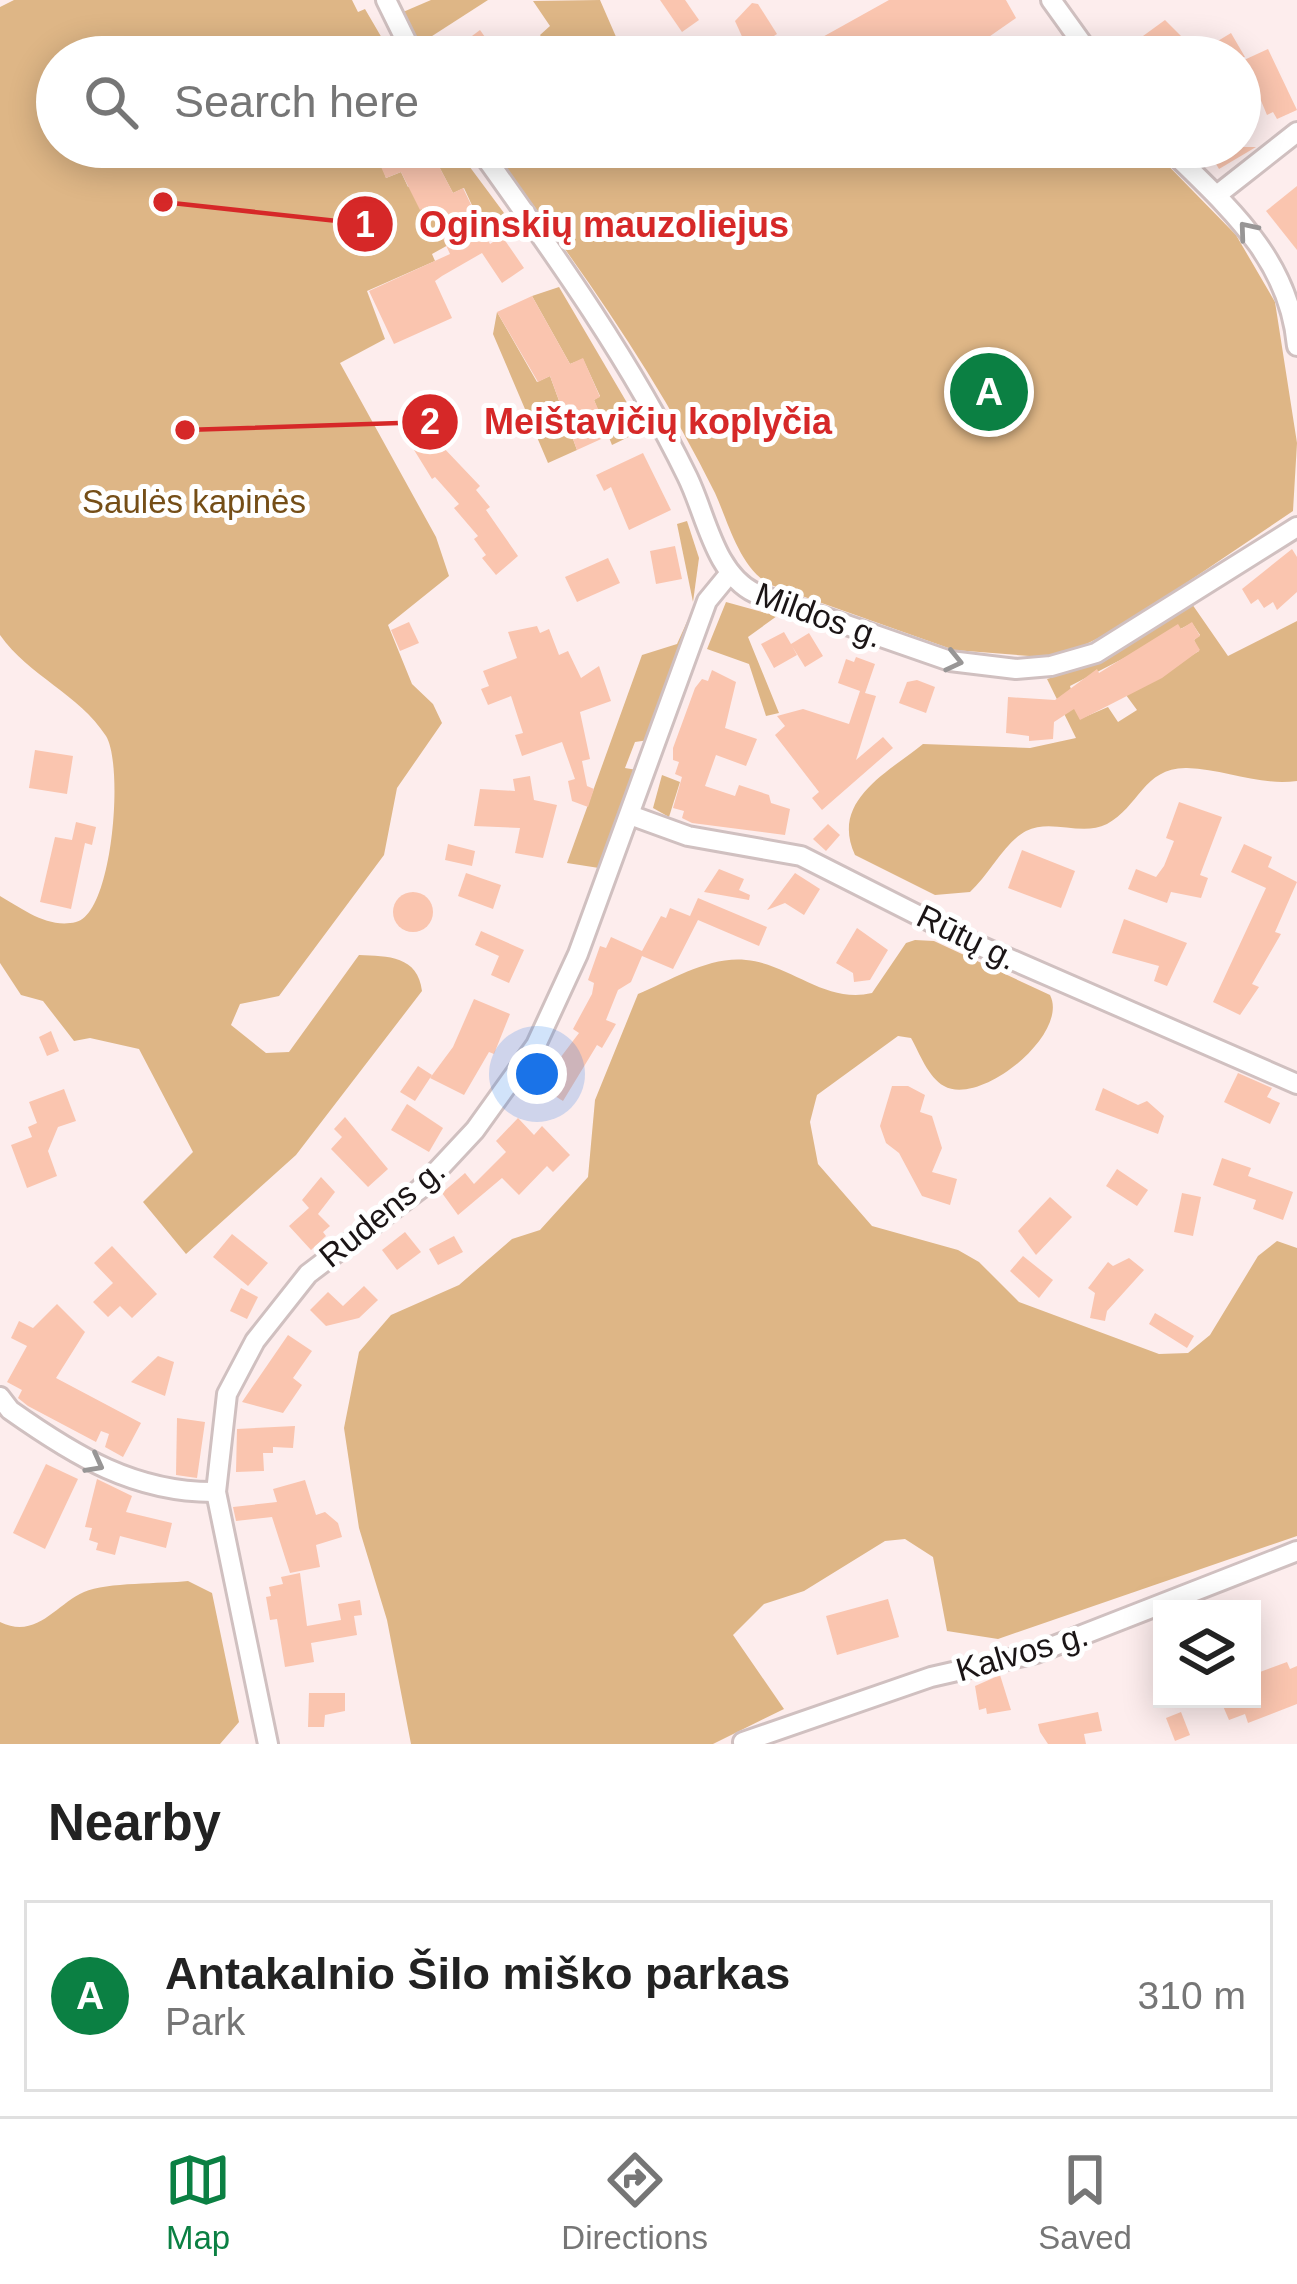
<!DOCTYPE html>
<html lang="en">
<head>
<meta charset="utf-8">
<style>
	:root { --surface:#fff; --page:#f2f2f2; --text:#222; --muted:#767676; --line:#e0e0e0; --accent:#0b8043 }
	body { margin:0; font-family:Helvetica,sans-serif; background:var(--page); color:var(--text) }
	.controls { position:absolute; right:36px; bottom:36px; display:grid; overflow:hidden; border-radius:0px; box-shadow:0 6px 30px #0003 }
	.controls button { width:108px; height:108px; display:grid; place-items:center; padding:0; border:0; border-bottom:3px solid var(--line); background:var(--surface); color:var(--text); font:60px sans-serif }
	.you { position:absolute; left:537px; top:1074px; width:42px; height:42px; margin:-30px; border:9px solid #fff; border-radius:50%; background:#1a73e8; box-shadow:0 0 0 18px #1a73e833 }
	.badge { display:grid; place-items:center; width:78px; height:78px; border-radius:50%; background:var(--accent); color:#fff; font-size:39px; font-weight:700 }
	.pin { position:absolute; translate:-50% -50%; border:6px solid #fff; box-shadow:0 3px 12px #0006 }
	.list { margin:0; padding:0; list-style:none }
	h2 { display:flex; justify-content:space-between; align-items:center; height:156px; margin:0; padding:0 48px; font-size:51px }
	h2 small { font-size:39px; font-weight:400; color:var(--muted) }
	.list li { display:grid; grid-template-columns:78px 1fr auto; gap:36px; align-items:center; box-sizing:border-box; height:192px; margin:0 24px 24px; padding:0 24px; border:3px solid var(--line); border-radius:0px }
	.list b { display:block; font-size:45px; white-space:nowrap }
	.list p { margin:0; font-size:39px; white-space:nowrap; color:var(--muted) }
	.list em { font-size:39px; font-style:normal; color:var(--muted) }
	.icon { flex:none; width:66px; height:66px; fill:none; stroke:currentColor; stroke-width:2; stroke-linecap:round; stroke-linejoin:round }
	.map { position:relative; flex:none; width:1297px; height:1744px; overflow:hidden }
	.search { position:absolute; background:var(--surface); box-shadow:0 6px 30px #0003; left:36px; right:36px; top:36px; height:132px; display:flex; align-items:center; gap:30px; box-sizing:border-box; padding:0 42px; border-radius:66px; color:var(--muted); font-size:45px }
	.sheet { height:372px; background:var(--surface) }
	nav { display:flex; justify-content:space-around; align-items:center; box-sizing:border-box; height:168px; border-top:3px solid var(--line); background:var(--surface); font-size:33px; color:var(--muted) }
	nav a { display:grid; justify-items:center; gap:6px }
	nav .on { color:var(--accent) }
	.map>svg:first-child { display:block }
	.green { fill:#deb686; fill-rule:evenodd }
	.building { fill:#fac5af }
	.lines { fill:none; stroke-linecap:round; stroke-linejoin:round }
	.street-casing { stroke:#d0c0c0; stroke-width:24 }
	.street { stroke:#fff; stroke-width:18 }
	.oneway { stroke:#989696 }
	.labels { text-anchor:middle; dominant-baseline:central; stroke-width:10; stroke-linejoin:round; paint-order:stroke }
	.park-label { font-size:33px; fill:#754e17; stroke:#fff }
	.street-label { font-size:33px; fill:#1b1516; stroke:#fff }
	.leader { fill:none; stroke:#d62828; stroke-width:4.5 }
	.callout-dot { fill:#d62828; stroke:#fff; stroke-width:4.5 }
	.mark-label { font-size:36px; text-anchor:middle; font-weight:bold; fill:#fff }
	.callout-label { font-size:36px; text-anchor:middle; font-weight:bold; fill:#d62828; stroke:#fff; stroke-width:10; stroke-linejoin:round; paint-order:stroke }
</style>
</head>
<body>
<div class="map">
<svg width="1297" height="1744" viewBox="0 0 1297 1744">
	<rect width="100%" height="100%" fill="#fdeded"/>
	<g class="green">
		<path d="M14,0H352L358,12L365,9L393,57H57V147H368L372,156L378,154L386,178L401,172L408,187L413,185L421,209L428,206L450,244L432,254L435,261L367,291L385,339L340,363L436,537L449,576L388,625L412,684L433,704L442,723L397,788L384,855L279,996L240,1004L231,1025L266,1053L289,1052L359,955C388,956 418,956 422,991L296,1155L186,1254L143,1202L193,1152L139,1049L90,1038L74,1041L43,1001L21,995L0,963V896C23,909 48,929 76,922C113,914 124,765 106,736C79,694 29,676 0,635V7Z"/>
		<path d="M431,0H488L429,38H416L403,12Z"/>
		<path d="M600,0L620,46L635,57H556L540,35L550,26L533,1Z"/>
		<path d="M412,147H455L504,213L483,229L464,188L453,193L433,155L418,162Z"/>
		<path d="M490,147H1150L1236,235L1275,302L1297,443L1293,511L1121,627L1076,649L1043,657L954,650L771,585C740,569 729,524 715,493C655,371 571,255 490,147Z"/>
		<path d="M559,287L643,430L612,445L594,400L600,396L583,359L570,364L532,296Z"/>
		<path d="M497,312L537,382L550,376L577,450L548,463L493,334Z"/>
		<path d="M687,521L699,558L693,602L677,524Z"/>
		<path d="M726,602L777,616L748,637L779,713L766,716L749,664L707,649Z"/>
		<path d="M1192,604L1228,656L1297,621V781C1258,786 1225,769 1187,768C1144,767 1139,807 1107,824C1081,837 1052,818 1026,831C1005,842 989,875 970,892L935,895L855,855C830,801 887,773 923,744L1030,748L1076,738L1047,679L1105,661ZM1192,623L1200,635L1194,640L1199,651L1126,695L1137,710L1118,722L1108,707L1080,719L1070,686Z"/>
		<path d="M690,615L649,740L635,742L625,768L637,770L599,868L567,863L642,655L677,644Z"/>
		<path d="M662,775L680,782L669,817L653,808Z"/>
		<path d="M915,940L934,941L1050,995C1070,1034 980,1107 944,1086C928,1077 920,1054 911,1038L898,1036L817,1095L810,1122L818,1164L872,1226L958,1250L979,1262L1019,1302L1159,1354L1188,1353L1210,1335L1258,1256L1277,1241L1297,1248V1536L998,1639L947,1631L933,1557L905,1539L885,1541L804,1591L764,1604L733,1635L784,1709L713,1744H411L387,1620L359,1528L344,1428L359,1352L391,1315L459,1285L512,1239L540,1230L588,1177L595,1100L638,994C672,980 709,956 746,960C790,964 825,1004 872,993L906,943Z"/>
		<path d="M188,1581L212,1593L239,1722L220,1744H0V1622C37,1640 56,1604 84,1592C107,1582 162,1584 188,1581Z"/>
	</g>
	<g class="building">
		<path d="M660,0H685L699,20L682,32Z"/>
		<path d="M889,0H1006L1016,18L960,57H897L888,39L856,57H829L819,39Z"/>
		<path d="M752,3L758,4L777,34L749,52L735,21Z"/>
		<path d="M1165,20L1198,53L1231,33L1245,57H1152L1143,36Z"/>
		<path d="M480,30L499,57H444Z"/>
		<path d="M1268,49L1297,110L1277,119L1273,112L1267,115L1244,60Z"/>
		<path d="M372,147H412L418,162L433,155L453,193L463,188L490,244L502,236L524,268L502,283L482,253L442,276L435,281L452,318L394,344L369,291L450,254L428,206L420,210L401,172L386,178Z"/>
		<path d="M1206,147H1256L1219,169Z"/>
		<path d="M1297,186V250L1266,211Z"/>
		<path d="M532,296L570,364L583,358L600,397L594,400L610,435L577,450L550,376L538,382L497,312Z"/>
		<path d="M433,427L445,442L441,445L480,486L476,490L490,507L486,510L518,556L496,575L482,558L486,555L474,539L478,536L454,508L459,504L435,477L432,479L411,445Z"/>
		<path d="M643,453L671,510L629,530L611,487L604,491L596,475Z"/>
		<path d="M675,546L682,579L656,584L650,551Z"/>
		<path d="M1292,549L1297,557V592L1277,610L1273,602L1264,608L1258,599L1251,604L1242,589Z"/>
		<path d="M608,558L620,583L577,602L565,577Z"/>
		<path d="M409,622L419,643L400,651L391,630Z"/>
		<path d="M1192,622L1200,636L1194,640L1200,650L1162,678L1080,720L1074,709L1054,722L1053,739L1029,741V736L1006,733L1008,697L1055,700L1097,669L1099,673L1178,624L1181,629Z"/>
		<path d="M537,626L540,633L549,629L559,655L568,651L581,678L599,666L611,701L580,712L590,759L582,761L587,786L594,789L588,807L572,801L568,781L575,779L562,742L522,756L515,735L523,733L511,696L488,705L481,689L489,686L483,671L517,658L508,632Z"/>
		<path d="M784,632L791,644L809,633L823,656L805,667L792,646L797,655L774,668L761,644Z"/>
		<path d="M856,657L875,664L865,693L876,696L856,760L883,737L893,748L822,810L812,798L819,792L775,735L785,726L777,716L803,709L849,724L860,691L838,683L846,659L854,662Z"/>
		<path d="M712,670L736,682L725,728L757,739L746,766L716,755L705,786L735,796L739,785L769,795L771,803L790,809L785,835L692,823L682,818L684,811L673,808L682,777L675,774L679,762L673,760V748L695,688L702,679L708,681Z"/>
		<path d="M917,680L935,687L926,713L899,703L907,682Z"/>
		<path d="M35,750L73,756L67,794L29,788Z"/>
		<path d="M530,776L534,800L557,805L543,858L515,853L520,828L474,826L480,789L515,791L513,779Z"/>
		<path d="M1179,802L1222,817L1200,875L1208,878L1201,898L1171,892L1167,903L1128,889L1136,869L1156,877L1164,866L1174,841L1166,838Z"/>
		<path d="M76,822L96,827L92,845L85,843L71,909L40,902L55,837L72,840Z"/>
		<path d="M828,824L840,835L826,851L813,839Z"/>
		<path d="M448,844L475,851L472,866L445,860Z"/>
		<path d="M1244,844L1272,857L1268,867L1297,882L1275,932L1281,934L1252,984L1259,987L1240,1015L1213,1002L1266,888L1231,872Z"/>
		<path d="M1022,850L1075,871L1061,908L1008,888Z"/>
		<path d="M719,869L744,879L739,890L750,895L749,900L704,892Z"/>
		<path d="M466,873L501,885L493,909L458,896Z"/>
		<path d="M795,873L820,889L804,915L785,903L767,910Z"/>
		<circle cx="413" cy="912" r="20"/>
		<path d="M698,898L767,927L759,946L698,920L673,969L642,956L631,982L618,990L606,1020L616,1024L602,1048L597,1045L563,1101L545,1090L553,1078L548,1074L579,1033L573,1029L592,994L594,983L588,980L600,946L606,948L611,937L642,951L661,916L666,918L670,908L690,916Z"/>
		<path d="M1124,919L1187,943L1167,986L1154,981L1159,966L1112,953Z"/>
		<path d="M857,928L888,950L870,980L854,982L853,973L836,963Z"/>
		<path d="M481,931L524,950L509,983L491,975L499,956L475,945Z"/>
		<path d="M474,999L510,1014L494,1054L489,1052L464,1095L430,1078L453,1047Z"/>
		<path d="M51,1031L59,1051L47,1056L39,1037Z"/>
		<path d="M418,1066L432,1075L415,1101L400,1092Z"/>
		<path d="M1238,1073L1272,1088L1267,1097L1280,1103L1270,1124L1224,1102Z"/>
		<path d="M892,1086H908L925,1095L920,1112L932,1116L942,1148L932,1172L957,1179L950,1205L922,1196L899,1153L886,1143L880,1126Z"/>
		<path d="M1103,1088L1138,1105L1147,1101L1164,1116L1158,1134L1095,1110Z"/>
		<path d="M64,1089L76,1121L58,1127L48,1151L57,1176L27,1188L11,1145L32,1137L28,1127L37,1123L29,1102Z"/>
		<path d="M407,1104L443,1128L429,1152L391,1130Z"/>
		<path d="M345,1117L388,1169L368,1187L331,1149L342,1137L334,1129Z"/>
		<path d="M518,1118L534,1135L542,1126L570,1155L553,1172L547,1166L519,1195L502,1178L458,1215L442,1193L465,1173L474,1184L506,1152L496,1141Z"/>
		<path d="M1222,1158L1251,1168L1248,1176L1293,1192L1283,1220L1253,1209L1256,1200L1213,1185Z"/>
		<path d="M1117,1169L1148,1190L1137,1206L1106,1186Z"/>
		<path d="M321,1177L335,1192L318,1214L330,1226L323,1232L326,1236L311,1250L289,1226L309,1208L302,1200Z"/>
		<path d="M1182,1193L1201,1197L1193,1236L1174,1232Z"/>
		<path d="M1050,1197L1072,1217L1036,1255L1018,1231Z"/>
		<path d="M405,1232L421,1252L397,1270L382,1250Z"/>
		<path d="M232,1234L268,1263L248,1286L213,1257Z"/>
		<path d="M454,1236L463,1252L438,1265L429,1249Z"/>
		<path d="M112,1246L157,1294L132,1318L120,1306L108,1317L93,1302L113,1283L94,1263Z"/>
		<path d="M1023,1256L1053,1280L1039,1298L1010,1271Z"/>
		<path d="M1129,1258L1144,1270L1107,1311L1105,1321L1090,1318L1095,1293L1088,1288L1108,1262L1113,1266Z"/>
		<path d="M364,1286L378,1300L359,1318L326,1326L310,1310L328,1292L343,1306Z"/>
		<path d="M241,1288L258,1297L247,1319L230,1311Z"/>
		<path d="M57,1304L85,1332L56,1378L141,1423L123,1457L105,1447L109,1434L101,1431L96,1442L28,1406L18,1398L22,1390L7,1382L27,1346L11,1338L19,1321L33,1328Z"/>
		<path d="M1155,1313L1194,1336L1187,1348L1149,1324Z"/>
		<path d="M288,1335L312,1351L293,1378L302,1385L283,1413L242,1402Z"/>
		<path d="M158,1356L174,1362L165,1396L131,1382Z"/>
		<path d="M177,1418L205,1422L197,1478L176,1475Z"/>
		<path d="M295,1426L293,1448L273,1447V1453H263L264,1471L236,1472L237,1429Z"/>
		<path d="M46,1464L78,1479L45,1549L13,1533Z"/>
		<path d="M97,1479L132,1496L126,1512L172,1523L166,1548L120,1536L115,1555L96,1550L98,1543L89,1540L92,1528L85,1527Z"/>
		<path d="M305,1480L316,1515L325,1512L338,1523L342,1537L316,1545L320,1567L290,1573L272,1517L236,1521L233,1507L277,1502L273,1489Z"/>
		<path d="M300,1573L307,1626L341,1620L338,1604L360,1600L362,1615L354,1616L357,1635L311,1643L314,1662L285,1667L277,1619L270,1620L266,1597L271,1596L269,1587L283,1584L281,1577Z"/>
		<path d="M888,1599L899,1637L837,1655L826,1616Z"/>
		<path d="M1287,1662L1290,1669L1297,1666V1704L1248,1723L1245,1714L1229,1720L1220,1699H1252V1675Z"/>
		<path d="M1000,1675L1011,1710L987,1714L986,1708L979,1710L975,1686Z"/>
		<path d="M309,1693H345V1711L325,1715L324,1727H308Z"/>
		<path d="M1098,1712L1102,1731L1084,1734L1086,1744H1048L1040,1732L1038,1724Z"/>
		<path d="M1181,1712L1190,1735L1175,1741L1166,1718Z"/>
	</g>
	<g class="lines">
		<defs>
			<g id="street">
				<path d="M386,0L414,57"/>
				<path d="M1051,0L1092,57"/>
				<path d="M478,147C553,252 630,359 687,476C706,514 714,573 755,593L950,661L1016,669L1051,666L1096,653L1297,527"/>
				<path d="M1167,147C1227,206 1289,258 1297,346"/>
				<path d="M1217,195L1297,132"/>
				<path d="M630,815L688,836L801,856L971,942L1297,1084"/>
				<path d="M0,1397L10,1410C75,1456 135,1493 216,1492"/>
				<path d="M743,1742L931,1677L1036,1653L1297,1551"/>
				<path d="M268,1744L216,1492L227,1394L255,1341L308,1274L420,1189L475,1130L536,1045L578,954L707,601L730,573"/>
			</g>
		</defs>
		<use href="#street" class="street-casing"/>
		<use href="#street" class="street"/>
	</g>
	<defs><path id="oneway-chevron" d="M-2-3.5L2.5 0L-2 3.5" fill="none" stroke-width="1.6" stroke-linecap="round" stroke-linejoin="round" transform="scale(3)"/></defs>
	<g class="oneway">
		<use href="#oneway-chevron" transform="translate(1247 230) rotate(-130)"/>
		<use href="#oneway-chevron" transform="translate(954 661) rotate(13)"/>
		<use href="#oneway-chevron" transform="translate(95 1464) rotate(28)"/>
	</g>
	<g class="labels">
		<g class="park-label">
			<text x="194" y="501">Saulės kapinės</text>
		</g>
		<g class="street-label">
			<text transform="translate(819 615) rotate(20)">Mildos g.</text>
			<text transform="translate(967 937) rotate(26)">Rūtų g.</text>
			<text transform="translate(382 1213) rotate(-39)">Rudens g.</text>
			<text transform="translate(1022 1652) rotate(-16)">Kalvos g.</text>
		</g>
	</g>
	<path class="leader" d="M163 202L365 224M185 430L430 422"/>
	<g class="callout-dot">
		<circle cx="163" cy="202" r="12"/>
		<circle cx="185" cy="430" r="12"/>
		<circle cx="365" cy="224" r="30"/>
		<circle cx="430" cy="422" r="30"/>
	</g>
	<g class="mark-label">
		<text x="365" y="237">1</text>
		<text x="430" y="434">2</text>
	</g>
	<g class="callout-label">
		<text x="604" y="237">Oginskių mauzoliejus</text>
		<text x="658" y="434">Meištavičių koplyčia</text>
	</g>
</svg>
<div class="controls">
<button><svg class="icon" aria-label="layers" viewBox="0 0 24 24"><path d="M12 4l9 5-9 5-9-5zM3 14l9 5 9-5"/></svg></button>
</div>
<div class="you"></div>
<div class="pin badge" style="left:989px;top:392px">A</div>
<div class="search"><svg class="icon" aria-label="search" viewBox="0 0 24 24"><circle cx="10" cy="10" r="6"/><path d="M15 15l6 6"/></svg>Search here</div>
</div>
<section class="sheet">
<h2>Nearby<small></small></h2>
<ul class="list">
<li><span class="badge">A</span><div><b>Antakalnio Šilo miško parkas</b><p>Park</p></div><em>310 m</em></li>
</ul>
</section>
<nav>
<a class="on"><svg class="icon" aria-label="map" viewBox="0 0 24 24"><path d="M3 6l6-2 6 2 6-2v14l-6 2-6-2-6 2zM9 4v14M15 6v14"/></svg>Map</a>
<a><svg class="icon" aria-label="directions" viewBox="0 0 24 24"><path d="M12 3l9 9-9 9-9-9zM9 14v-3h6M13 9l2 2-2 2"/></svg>Directions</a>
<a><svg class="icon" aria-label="saved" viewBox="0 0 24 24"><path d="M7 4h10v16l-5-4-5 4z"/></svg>Saved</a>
</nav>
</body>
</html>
